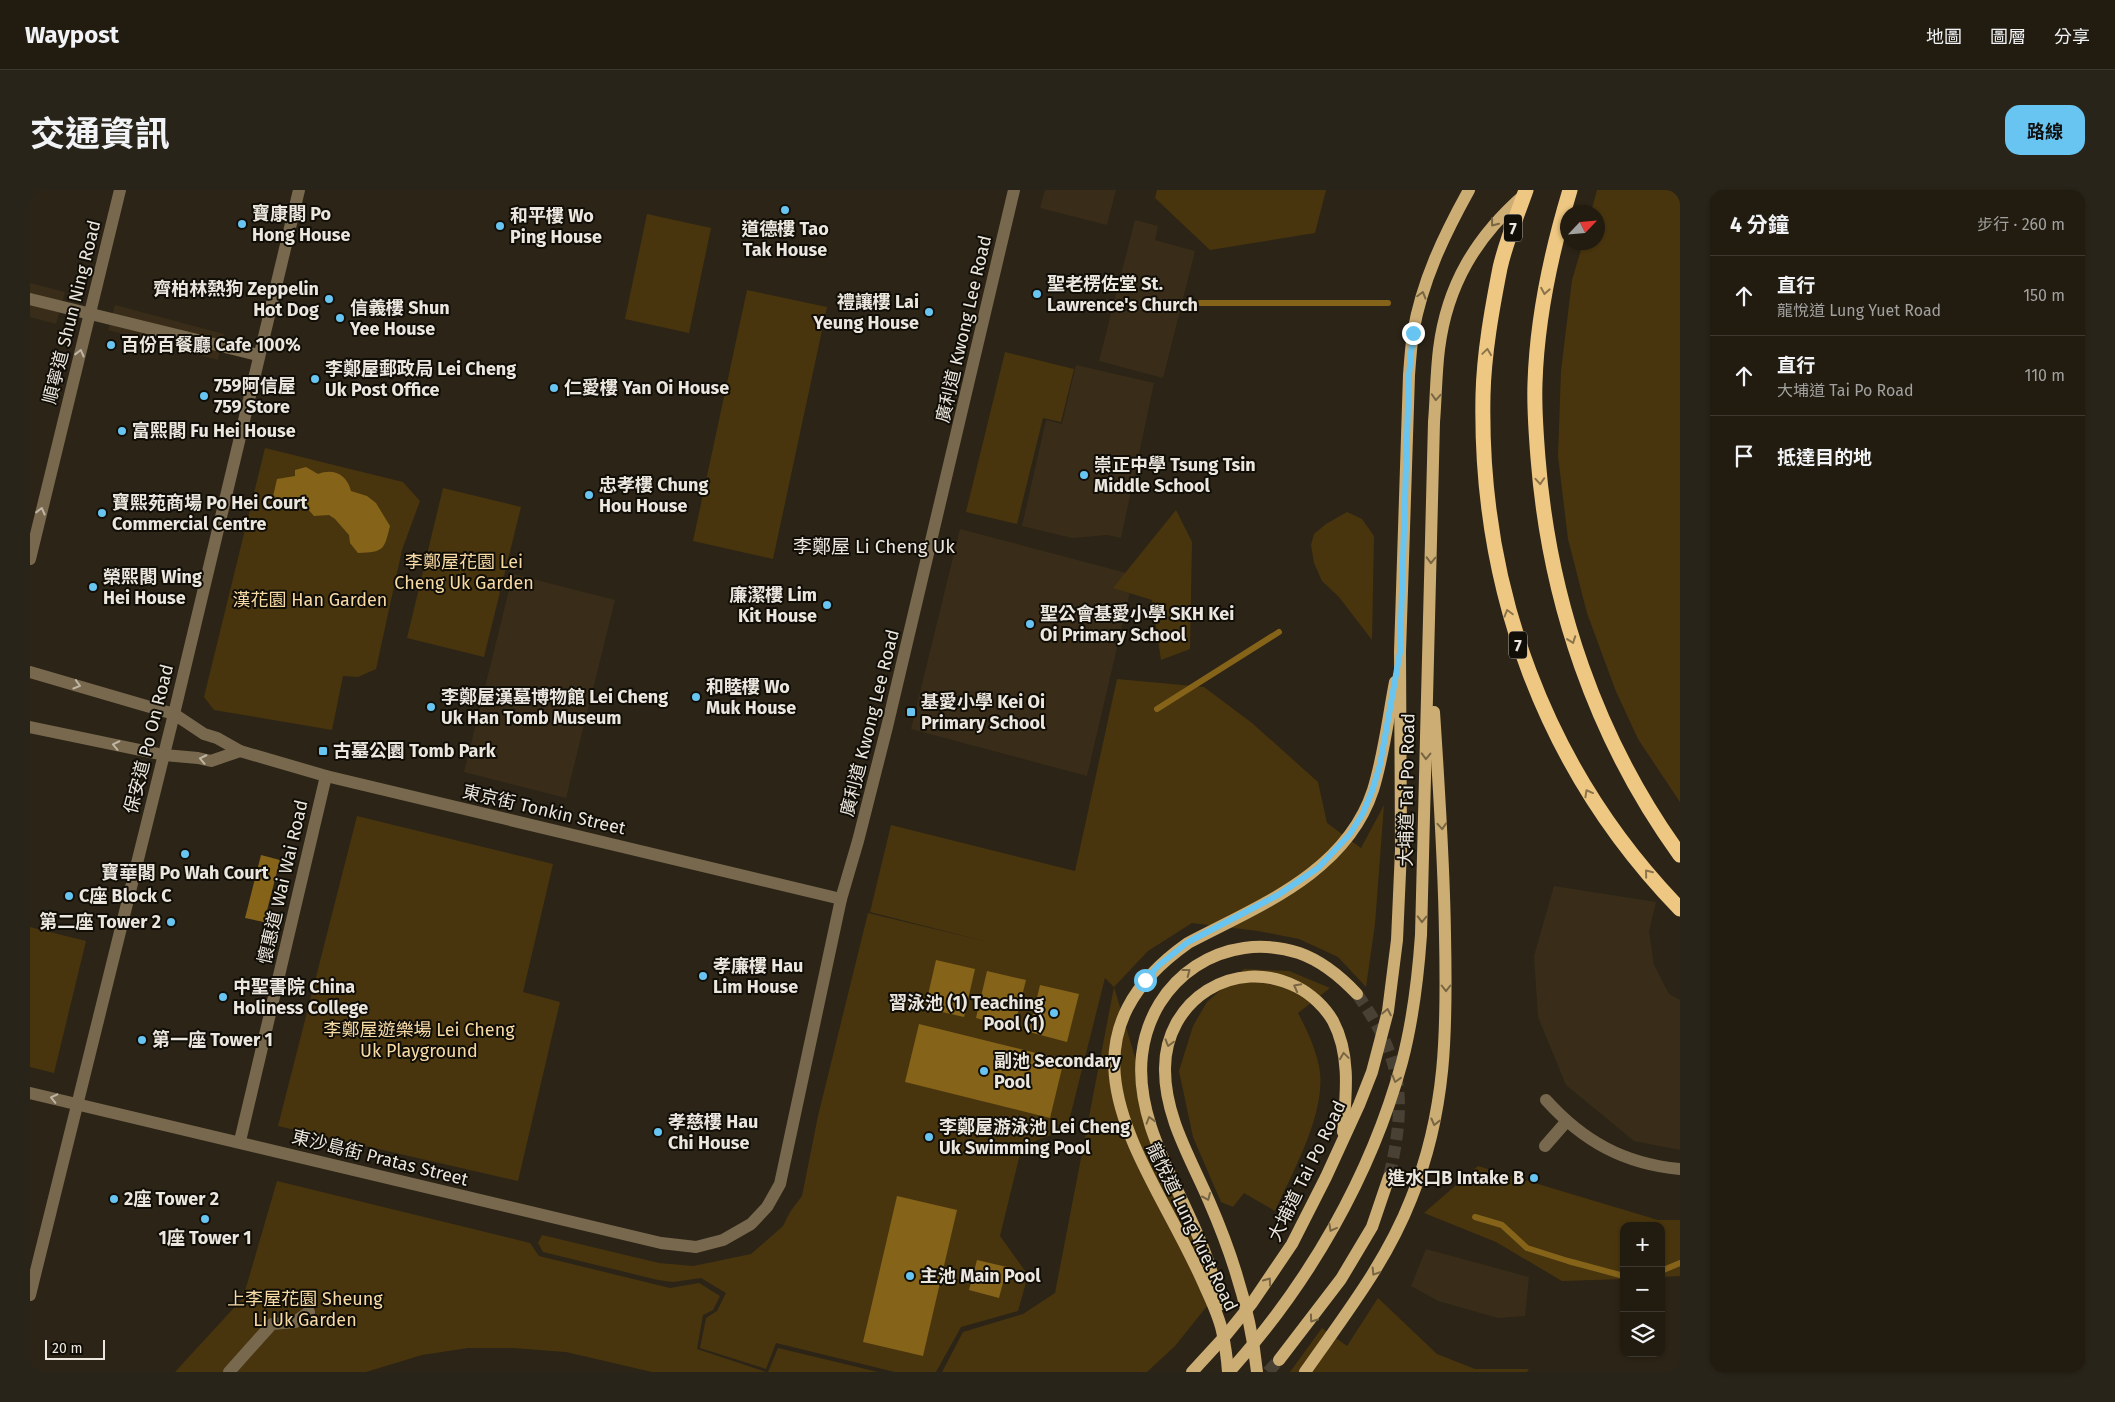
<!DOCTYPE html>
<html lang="zh-TW">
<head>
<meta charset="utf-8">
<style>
	:root { --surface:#211b10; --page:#292419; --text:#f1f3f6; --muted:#a2a19f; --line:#3e3930; --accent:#68c4f0 }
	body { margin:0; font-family:"Fira Sans","Noto Sans TC",sans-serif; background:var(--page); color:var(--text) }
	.controls { position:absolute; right:15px; bottom:15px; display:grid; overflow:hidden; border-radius:10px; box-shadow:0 1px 4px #0004 }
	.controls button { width:45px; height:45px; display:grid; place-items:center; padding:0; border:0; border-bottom:1px solid var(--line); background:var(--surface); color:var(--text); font:25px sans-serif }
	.compass { position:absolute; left:1530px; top:15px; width:45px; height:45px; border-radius:50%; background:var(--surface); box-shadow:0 1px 4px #0004; rotate:64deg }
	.scale { position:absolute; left:15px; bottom:12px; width:60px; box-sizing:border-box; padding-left:5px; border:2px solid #ece7de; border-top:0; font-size:14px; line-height:18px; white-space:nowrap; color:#ece7de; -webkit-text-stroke:4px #110e08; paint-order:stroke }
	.stop { position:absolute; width:15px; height:15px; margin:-11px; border:4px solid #68c4f0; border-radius:50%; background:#fff }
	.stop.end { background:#68c4f0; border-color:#fff; box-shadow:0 1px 5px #0008 }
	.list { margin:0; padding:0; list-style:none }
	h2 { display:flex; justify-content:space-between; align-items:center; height:65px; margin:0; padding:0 20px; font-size:21px }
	h2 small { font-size:16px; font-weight:400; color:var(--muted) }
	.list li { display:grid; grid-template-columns:32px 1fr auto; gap:15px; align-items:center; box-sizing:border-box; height:80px; padding:0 20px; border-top:1px solid var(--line) }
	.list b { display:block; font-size:19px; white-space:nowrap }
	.list p { margin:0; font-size:16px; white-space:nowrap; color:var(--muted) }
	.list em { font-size:16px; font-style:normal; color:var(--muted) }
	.icon { flex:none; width:28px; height:28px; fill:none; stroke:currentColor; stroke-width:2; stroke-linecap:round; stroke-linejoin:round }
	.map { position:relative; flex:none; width:1650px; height:1182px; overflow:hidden; border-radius:15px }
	header { display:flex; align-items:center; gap:30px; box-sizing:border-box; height:70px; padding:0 25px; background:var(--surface); border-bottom:1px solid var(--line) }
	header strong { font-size:24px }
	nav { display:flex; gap:28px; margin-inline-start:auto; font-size:18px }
	.intro { display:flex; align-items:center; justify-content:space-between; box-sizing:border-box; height:120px; padding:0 30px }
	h1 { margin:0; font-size:35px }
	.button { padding:12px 22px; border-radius:15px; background:var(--accent); color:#111; font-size:18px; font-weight:700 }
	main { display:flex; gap:30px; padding:0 30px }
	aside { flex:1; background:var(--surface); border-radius:15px; box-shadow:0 1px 4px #0004 }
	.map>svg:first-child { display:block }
	.built { fill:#392d19 }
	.green { fill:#48350e }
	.water { fill:#856319 }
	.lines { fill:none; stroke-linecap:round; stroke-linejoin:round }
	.stream { stroke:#856319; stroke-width:6 }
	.major-tunnel { stroke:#494134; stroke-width:12; stroke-dasharray:12 6; stroke-linecap:butt }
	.minor { stroke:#78694e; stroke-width:12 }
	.major { stroke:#ccad74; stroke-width:12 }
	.highway { stroke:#eec782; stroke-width:15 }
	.oneway { stroke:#786543 }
	.oneway2 { stroke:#8b744b }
	.oneway3 { stroke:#beb5a4 }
	.route { stroke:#68c4f0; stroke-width:6 }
	.poi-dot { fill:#68c4f0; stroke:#110e08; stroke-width:2 }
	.labels { text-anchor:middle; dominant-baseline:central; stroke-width:4; stroke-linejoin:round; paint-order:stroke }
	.shield { fill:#110e08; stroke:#aaa69e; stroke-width:1 }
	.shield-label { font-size:16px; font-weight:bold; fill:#ece7de }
	.poi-label { font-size:18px; font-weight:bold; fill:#ece7de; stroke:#110e08; text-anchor:start }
	.street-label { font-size:18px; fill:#ece7de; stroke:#110e08 }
	.park-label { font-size:18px; fill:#f8daa5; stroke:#110e08 }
	.neighbourhood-label { font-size:19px; fill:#ece7de; stroke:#110e08 }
</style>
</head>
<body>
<header>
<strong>Waypost</strong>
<nav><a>地圖</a><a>圖層</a><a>分享</a></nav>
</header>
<div class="intro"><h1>交通資訊</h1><a class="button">路線</a></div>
<main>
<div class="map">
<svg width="1650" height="1182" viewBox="0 0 1650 1182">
	<rect width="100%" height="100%" fill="#2c2416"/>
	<g class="built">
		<path d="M1015,0H1086L1077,35L1010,18Z"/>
		<path d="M1105,30L1128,36L1125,50L1165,61L1133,188L1069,171Z"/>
		<path d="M0,93L35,102L26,134L0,127Z"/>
		<path d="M85,115L194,144L188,170L78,140Z"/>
		<path d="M1046,175L1124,193L1091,348L1077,345L1042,348L992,336L1016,230L1032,234Z"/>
		<path d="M930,339L1104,385L1057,586L881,539Z"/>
		<path d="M483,384L585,410L536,608L434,582Z"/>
		<path d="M1524,696L1626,712L1619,741L1624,775L1639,804L1650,810V960L1604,951L1536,895L1508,827L1504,766Z"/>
		<path d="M1396,1059L1499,1087L1495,1126L1468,1128L1408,1111L1381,1096Z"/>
	</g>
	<g class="green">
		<path d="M1127,0H1296L1285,43L1180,60L1125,8Z"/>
		<path d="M1567,0H1650V612L1608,549L1585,499L1557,423L1538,349L1528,266L1531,181L1542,90L1553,53L1568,52V22H1561Z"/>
		<path d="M617,24L681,38L659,143L595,129Z"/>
		<path d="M717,100L797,117L743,369L663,351Z"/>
		<path d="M975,162L1044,179L1031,232L1013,228L987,334L936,322Z"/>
		<path d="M235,258L373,292L390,311L372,360L346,479L328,487L313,486L302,540L184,520L174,507Z"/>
		<path d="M413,298L491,317L454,467L377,448Z"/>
		<path d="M1146,320L1162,352L1160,459L1131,470L1122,410L1083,398Z"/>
		<path d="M1317,322L1332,329L1344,346L1342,450L1309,407L1292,391L1284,373L1281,355L1284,344L1296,334Z"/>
		<path d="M1087,489L1174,497L1222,533L1288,592L1297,633L1331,658L1354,615L1345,734L1336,797L1308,767L1269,749L1228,741L1162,733L1118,761L1084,797L1149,1014L1194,1095L1145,1156L1117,1182H912L933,1142L993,1124L1025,1103L1084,797L1075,788L1037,939L992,956L970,1046L998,1085L988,1121L931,1137L906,1182H865L746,1153L736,1179L670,1158L676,1128L687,1121L696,1103L671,1088L643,1092L628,1090L513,1062L508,1053L512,1045L629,1073L663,1076L721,1064L753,1036L760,1022L772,1006L788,926L838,723L954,751L840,722L861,635L1045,681Z"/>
		<path d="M327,626L523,674L493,802L530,812L488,991L248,936Z"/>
		<path d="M0,737L56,751L24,883L0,877Z"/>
		<path d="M1214,779L1259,781L1300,798L1268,823C1277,840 1285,857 1289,876C1298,920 1263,981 1245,1021L1214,1003L1203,1017L1191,1012L1163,947L1149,881L1163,836L1177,812Z"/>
		<path d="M1448,976L1628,1030H1650V1086L1631,1087V1036H1594V1089L1532,1091L1466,1052L1394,1023Z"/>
		<path d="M247,991L500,1053L509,1066L640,1098L669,1093L690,1106L683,1120L673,1125L667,1159L736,1182H622L536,1162L483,1158H438L392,1165L336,1182H145L213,1108Z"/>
		<path d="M1348,1108L1407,1164L1445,1179H1499L1497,1182H1260L1292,1138L1317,1156Z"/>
		<path d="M748,1158L848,1182H738Z"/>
	</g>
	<g class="water">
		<path d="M276,277L288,284C304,278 317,285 321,301L337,306L346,313L360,336C354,360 354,362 328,363L320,353L319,345L305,329L299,325L284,326L275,316L259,315L255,307L250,310L249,313L242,311L247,289L265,286V280Z"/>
		<path d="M231,665L250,670L234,732L215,728Z"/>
		<path d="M906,770L945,779L934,827L895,818Z"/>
		<path d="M957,781L996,790L984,838L946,828Z"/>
		<path d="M1010,795L1049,804L1037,852L999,842Z"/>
		<path d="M889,834L1034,870L1020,928L875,892Z"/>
		<path d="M867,1006L927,1020L893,1166L833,1152Z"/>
		<path d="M947,1070L977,1077L969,1108L939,1100Z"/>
	</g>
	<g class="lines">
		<g class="stream">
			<path d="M1170,113H1358"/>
			<path d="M1127,519L1249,442"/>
			<path d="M1445,1027L1472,1035L1497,1058L1538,1071L1594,1086"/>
			<path d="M1631,1081L1650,1073"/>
		</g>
		<g class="major-tunnel">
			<path d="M1327,804C1373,869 1377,910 1359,987"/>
			<path d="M1238,1182L1249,1170"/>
		</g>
		<g class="minor">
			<path d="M0,109L228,165"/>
			<path d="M0,369L90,0"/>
			<path d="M0,482L144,524L174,544L187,548L210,561L296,586L811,709"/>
			<path d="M0,537L134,565L168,568L181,571L210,561"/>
			<path d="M0,903L631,1053L666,1057L693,1050L721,1034L737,1017L750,994L811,709L828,651L857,537L984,0"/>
			<path d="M1516,910C1553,951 1594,974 1650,979"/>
			<path d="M210,951L296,586"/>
			<path d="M1515,956L1536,932"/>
			<path d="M0,1105L144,524L269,0"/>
			<path d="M199,1182L242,1134L265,1132L279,1122"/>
		</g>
		<g class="major">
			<path d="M1189,1115C1178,1031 1102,950 1112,865C1121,788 1194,739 1269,763C1292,771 1310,786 1327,804"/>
			<path d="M1249,1170L1311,1089L1342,1037L1359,987"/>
			<path d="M1162,1182L1196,1145L1222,1113L1262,1054L1296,987L1329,915L1342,882L1358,821L1367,750L1371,660L1370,462L1379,185C1380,171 1381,157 1383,143C1392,91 1414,45 1439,0"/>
			<path d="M1198,1182C1197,1168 1195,1154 1192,1141C1189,1127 1182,1112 1176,1099C1125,978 1008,859 1158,753C1228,716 1316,683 1343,600C1354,565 1358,528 1365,492"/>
			<path d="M1199,1182C1278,1095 1341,986 1372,872C1383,830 1388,788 1391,745L1404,232C1406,208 1406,183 1409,159C1417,95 1446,47 1494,5"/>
			<path d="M1227,1182C1221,1123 1203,1066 1179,1011C1161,969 1135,927 1135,880C1134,810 1205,765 1267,797C1281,804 1295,817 1303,831C1321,865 1316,905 1313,942"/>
			<path d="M1275,1182C1314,1126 1356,1073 1381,1009C1417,921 1417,838 1415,745C1414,671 1409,597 1404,522"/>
		</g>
		<g class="highway">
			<path d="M1496,0C1487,26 1476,51 1470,78C1462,119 1454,163 1453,205C1449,398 1515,580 1650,719"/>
			<path d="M1540,0C1521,63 1507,127 1505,193C1504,218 1506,243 1508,268C1519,410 1566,549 1650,665"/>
		</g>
	</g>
	<defs><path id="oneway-chevron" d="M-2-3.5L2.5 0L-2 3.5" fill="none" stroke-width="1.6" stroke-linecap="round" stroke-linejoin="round" transform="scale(1.25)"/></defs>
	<g class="oneway">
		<use href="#oneway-chevron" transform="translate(1464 33) rotate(128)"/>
		<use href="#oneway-chevron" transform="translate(1392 105) rotate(-74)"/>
		<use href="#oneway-chevron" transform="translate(1406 207) rotate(94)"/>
		<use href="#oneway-chevron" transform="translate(1401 370) rotate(91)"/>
		<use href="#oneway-chevron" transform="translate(1396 566) rotate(91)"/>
		<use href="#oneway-chevron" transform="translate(1412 636) rotate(86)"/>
		<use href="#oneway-chevron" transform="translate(1392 729) rotate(91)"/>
		<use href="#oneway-chevron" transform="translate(1157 782) rotate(-37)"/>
		<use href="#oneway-chevron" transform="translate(1267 797) rotate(-152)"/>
		<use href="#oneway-chevron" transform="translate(1416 798) rotate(90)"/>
		<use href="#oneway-chevron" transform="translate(1357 822) rotate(-79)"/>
		<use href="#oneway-chevron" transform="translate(1139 853) rotate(106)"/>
		<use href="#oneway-chevron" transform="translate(1314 866) rotate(-98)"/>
		<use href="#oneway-chevron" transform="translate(1366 889) rotate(107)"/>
		<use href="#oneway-chevron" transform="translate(1120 930) rotate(-107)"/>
		<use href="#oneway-chevron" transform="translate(1405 932) rotate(104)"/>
		<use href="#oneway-chevron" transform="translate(1177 1007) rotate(66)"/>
		<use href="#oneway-chevron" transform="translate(1302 1038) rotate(119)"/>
		<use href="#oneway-chevron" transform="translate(1345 1082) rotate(122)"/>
		<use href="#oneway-chevron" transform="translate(1238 1091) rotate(-54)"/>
		<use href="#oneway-chevron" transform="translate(1283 1129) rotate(126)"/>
	</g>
	<g class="oneway2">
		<use href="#oneway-chevron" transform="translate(1515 101) rotate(100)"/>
		<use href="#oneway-chevron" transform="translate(1457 162) rotate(-82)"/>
		<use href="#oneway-chevron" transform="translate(1510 291) rotate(86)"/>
		<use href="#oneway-chevron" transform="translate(1478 423) rotate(-106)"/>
		<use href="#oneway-chevron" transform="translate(1542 450) rotate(70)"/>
		<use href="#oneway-chevron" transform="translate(1558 603) rotate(-119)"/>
		<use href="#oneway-chevron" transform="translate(1618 683) rotate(-129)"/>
	</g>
	<g class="oneway3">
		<use href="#oneway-chevron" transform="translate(50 163) rotate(-76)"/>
		<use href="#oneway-chevron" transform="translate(11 321) rotate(-76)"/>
		<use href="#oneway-chevron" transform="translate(47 495) rotate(16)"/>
		<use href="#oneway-chevron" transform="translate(86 555) rotate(-168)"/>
		<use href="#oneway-chevron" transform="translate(173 569) rotate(-168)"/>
		<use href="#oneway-chevron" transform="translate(24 908) rotate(-167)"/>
	</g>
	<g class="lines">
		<path class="route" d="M1115,790L1129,775L1158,752L1248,705L1288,678L1320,644L1333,623L1342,601L1350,575L1370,462L1379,185L1383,143"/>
	</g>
	<g class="poi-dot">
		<circle cx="755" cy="20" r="5"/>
		<circle cx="212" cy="34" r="5"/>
		<circle cx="470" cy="36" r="5"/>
		<circle cx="1007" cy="104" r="5"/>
		<circle cx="299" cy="109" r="5"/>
		<circle cx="899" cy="122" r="5"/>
		<circle cx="310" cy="128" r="5"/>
		<circle cx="81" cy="155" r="5"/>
		<circle cx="285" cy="189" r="5"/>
		<circle cx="524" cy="198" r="5"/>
		<circle cx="174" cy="206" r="5"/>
		<circle cx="92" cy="241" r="5"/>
		<circle cx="1054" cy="285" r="5"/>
		<circle cx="559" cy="305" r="5"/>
		<circle cx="72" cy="323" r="5"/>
		<circle cx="63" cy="397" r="5"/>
		<circle cx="797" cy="415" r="5"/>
		<circle cx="1000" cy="434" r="5"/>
		<circle cx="666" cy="507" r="5"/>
		<circle cx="401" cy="517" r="5"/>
		<rect x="876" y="517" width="10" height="10" rx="2.5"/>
		<rect x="288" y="556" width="10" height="10" rx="2.5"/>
		<circle cx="155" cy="664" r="5"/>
		<circle cx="39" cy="706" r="5"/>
		<circle cx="141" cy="732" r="5"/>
		<circle cx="673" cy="786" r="5"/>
		<circle cx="193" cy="807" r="5"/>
		<circle cx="1024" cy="823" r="5"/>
		<circle cx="112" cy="850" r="5"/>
		<circle cx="954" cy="881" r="5"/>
		<circle cx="628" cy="942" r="5"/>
		<circle cx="899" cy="947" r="5"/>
		<circle cx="1504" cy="988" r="5"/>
		<circle cx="84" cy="1009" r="5"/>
		<circle cx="175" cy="1029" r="5"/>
		<circle cx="880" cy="1086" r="5"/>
	</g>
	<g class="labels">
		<g class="shield">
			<rect x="1474" y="24.5" width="18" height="27" rx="4"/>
			<rect x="1479" y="441.5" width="18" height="27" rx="4"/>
		</g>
		<g class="shield-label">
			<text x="1483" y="38">7</text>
			<text x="1488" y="455">7</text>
		</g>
		<g class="poi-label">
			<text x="222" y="24">寶康閣 Po<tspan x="222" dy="21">Hong House</tspan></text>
			<text x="480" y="26">和平樓 Wo<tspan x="480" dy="21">Ping House</tspan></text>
			<text x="755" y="39" text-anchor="middle">道德樓 Tao<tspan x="755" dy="21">Tak House</tspan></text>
			<text x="1017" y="94">聖老楞佐堂 St.<tspan x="1017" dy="21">Lawrence's Church</tspan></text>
			<text x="289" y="99" text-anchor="end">齊柏林熱狗 Zeppelin<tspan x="289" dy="21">Hot Dog</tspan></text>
			<text x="889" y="112" text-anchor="end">禮讓樓 Lai<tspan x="889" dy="21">Yeung House</tspan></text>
			<text x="320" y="118">信義樓 Shun<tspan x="320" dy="21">Yee House</tspan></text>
			<text x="91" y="155">百份百餐廳 Cafe 100%</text>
			<text x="295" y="179">李鄭屋郵政局 Lei Cheng<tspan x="295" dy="21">Uk Post Office</tspan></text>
			<text x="184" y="196">759阿信屋<tspan x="184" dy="21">759 Store</tspan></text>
			<text x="534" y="198">仁愛樓 Yan Oi House</text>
			<text x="102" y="241">富熙閣 Fu Hei House</text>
			<text x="1064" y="275">崇正中學 Tsung Tsin<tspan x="1064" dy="21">Middle School</tspan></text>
			<text x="569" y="295">忠孝樓 Chung<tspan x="569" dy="21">Hou House</tspan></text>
			<text x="82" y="313">寶熙苑商場 Po Hei Court<tspan x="82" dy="21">Commercial Centre</tspan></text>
			<text x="73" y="387">榮熙閣 Wing<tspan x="73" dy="21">Hei House</tspan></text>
			<text x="787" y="405" text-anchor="end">廉潔樓 Lim<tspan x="787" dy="21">Kit House</tspan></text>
			<text x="1010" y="424">聖公會基愛小學 SKH Kei<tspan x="1010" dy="21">Oi Primary School</tspan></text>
			<text x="676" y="497">和睦樓 Wo<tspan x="676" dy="21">Muk House</tspan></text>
			<text x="411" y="507">李鄭屋漢墓博物館 Lei Cheng<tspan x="411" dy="21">Uk Han Tomb Museum</tspan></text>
			<text x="891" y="512">基愛小學 Kei Oi<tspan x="891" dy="21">Primary School</tspan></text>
			<text x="303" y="561">古墓公園 Tomb Park</text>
			<text x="155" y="683" text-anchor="middle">寶華閣 Po Wah Court</text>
			<text x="49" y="706">C座 Block C</text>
			<text x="131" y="732" text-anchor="end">第二座 Tower 2</text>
			<text x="683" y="776">孝廉樓 Hau<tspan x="683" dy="21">Lim House</tspan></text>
			<text x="203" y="797">中聖書院 China<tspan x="203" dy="21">Holiness College</tspan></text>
			<text x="1014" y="813" text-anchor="end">習泳池 (1) Teaching<tspan x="1014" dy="21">Pool (1)</tspan></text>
			<text x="122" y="850">第一座 Tower 1</text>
			<text x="964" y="871">副池 Secondary<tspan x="964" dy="21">Pool</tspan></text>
			<text x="638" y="932">孝慈樓 Hau<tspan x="638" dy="21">Chi House</tspan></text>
			<text x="909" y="937">李鄭屋游泳池 Lei Cheng<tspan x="909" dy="21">Uk Swimming Pool</tspan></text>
			<text x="1494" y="988" text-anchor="end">進水口B Intake B</text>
			<text x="94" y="1009">2座 Tower 2</text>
			<text x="175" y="1048" text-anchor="middle">1座 Tower 1</text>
			<text x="890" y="1086">主池 Main Pool</text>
		</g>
		<g class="street-label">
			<text transform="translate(42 122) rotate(-76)">順寧道 Shun Ning Road</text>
			<text transform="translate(934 139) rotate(-77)">廣利道 Kwong Lee Road</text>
			<text transform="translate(840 533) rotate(-76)">廣利道 Kwong Lee Road</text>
			<text transform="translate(119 549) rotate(-76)">保安道 Po On Road</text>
			<text transform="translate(1377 600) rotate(-89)">大埔道 Tai Po Road</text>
			<text transform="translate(514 620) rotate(13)">東京街 Tonkin Street</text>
			<text transform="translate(253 692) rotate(-77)">懷惠道 Wai Wai Road</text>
			<text transform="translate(350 968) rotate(14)">東沙島街 Pratas Street</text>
			<text transform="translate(1277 981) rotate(-64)">大埔道 Tai Po Road</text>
			<text transform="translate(1162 1037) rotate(64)">龍悅道 Lung Yuet Road</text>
		</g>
		<g class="park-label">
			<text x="434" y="372">李鄭屋花園 Lei<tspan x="434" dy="21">Cheng Uk Garden</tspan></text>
			<text x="280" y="410">漢花園 Han Garden</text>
			<text x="389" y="840">李鄭屋遊樂場 Lei Cheng<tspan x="389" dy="21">Uk Playground</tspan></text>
			<text x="275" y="1109">上李屋花園 Sheung<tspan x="275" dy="21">Li Uk Garden</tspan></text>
		</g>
		<g class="neighbourhood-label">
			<text x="844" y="356">李鄭屋 Li Cheng Uk</text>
		</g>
	</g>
</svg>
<div class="controls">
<button>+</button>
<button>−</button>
<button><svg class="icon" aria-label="layers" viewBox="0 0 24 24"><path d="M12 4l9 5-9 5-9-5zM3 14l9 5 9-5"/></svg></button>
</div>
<svg class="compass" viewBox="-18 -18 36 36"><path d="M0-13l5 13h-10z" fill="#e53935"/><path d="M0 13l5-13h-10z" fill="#a2a19f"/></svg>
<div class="scale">20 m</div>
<div class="stop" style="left:1115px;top:790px"></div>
<div class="stop end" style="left:1383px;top:143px"></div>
</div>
<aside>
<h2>4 分鐘<small>步行 · 260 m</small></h2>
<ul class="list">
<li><svg class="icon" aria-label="ahead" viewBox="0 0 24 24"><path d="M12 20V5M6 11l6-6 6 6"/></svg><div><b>直行</b><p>龍悅道 Lung Yuet Road</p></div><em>150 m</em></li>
<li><svg class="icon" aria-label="ahead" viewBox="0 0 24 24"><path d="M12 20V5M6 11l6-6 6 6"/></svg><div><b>直行</b><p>大埔道 Tai Po Road</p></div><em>110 m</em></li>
<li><svg class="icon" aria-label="arrive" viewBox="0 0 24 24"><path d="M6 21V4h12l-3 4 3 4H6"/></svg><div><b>抵達目的地</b></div></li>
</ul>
</aside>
</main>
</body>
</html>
